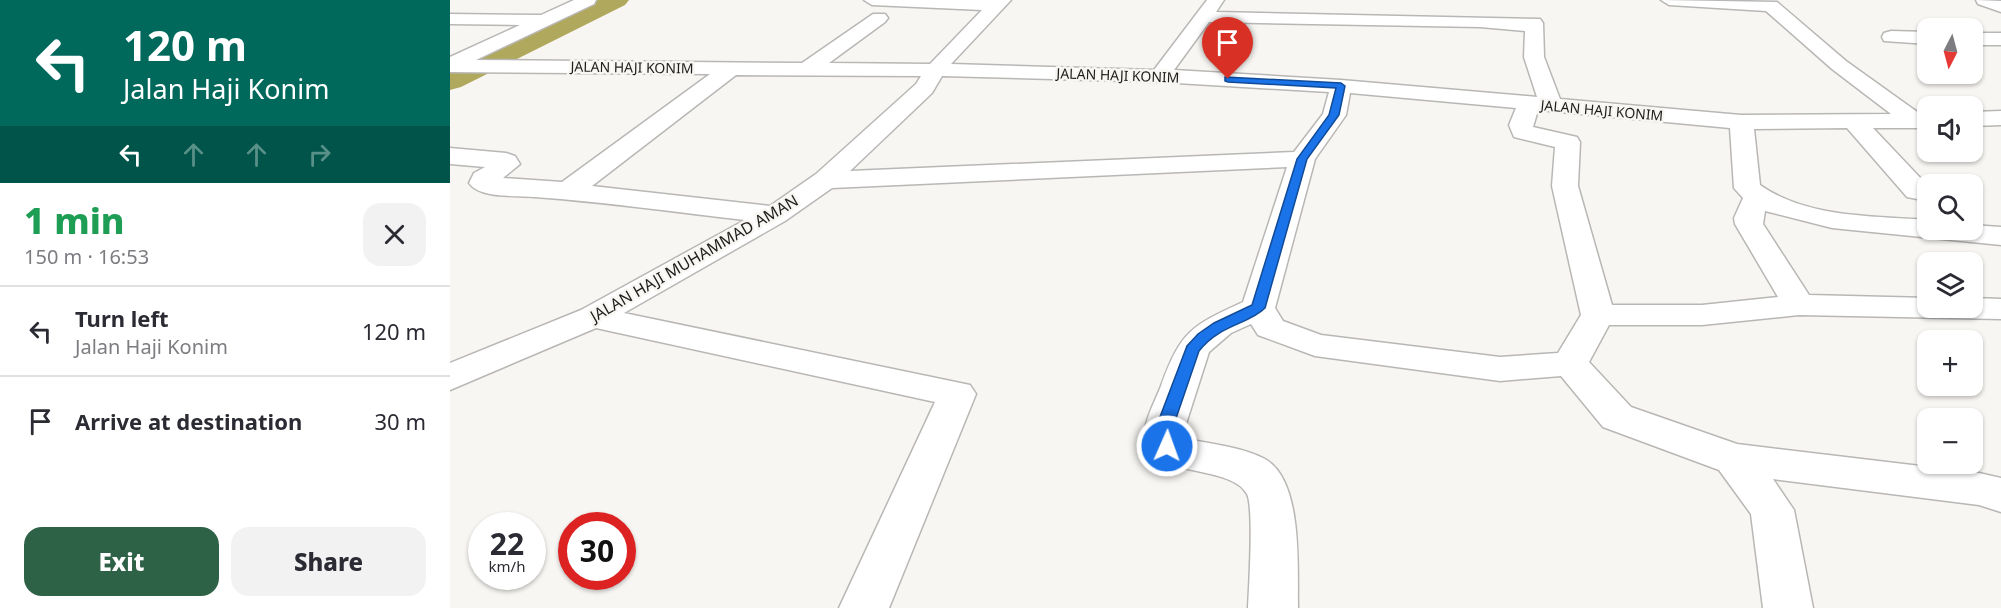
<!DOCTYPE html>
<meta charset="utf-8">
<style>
body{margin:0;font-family:"Noto Sans",sans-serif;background:#f2f2f3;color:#2b2b33;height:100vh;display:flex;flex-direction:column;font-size:22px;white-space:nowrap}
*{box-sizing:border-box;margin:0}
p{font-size:20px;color:#7c7c81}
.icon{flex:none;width:33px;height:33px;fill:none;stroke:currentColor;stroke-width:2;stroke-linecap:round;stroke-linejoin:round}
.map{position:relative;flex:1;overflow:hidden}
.drawer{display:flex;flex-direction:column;background:#fff;width:450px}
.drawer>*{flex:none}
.banner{background:#00695c;color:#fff;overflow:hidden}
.needle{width:39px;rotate:186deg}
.fabs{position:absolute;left:1467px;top:18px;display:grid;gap:12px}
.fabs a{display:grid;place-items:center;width:66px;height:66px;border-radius:12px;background:#fff;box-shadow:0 2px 4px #0004;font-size:30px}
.speed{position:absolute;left:18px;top:512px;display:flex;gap:12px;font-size:30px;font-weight:700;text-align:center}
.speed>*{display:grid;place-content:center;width:78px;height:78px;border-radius:50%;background:#fff;box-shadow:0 2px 4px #0004;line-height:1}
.speed small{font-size:15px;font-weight:400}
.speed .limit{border:9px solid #d22;background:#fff;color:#111}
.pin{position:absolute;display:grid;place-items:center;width:51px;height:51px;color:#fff;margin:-62px -26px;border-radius:50% 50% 50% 0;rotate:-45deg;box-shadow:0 0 6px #0007}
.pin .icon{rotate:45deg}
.me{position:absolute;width:66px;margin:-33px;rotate:2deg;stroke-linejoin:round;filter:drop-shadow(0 0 4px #0008)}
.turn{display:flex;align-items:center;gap:21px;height:126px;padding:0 24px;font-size:27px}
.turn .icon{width:78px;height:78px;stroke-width:2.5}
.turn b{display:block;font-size:42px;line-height:51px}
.lanes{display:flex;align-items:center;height:57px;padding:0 24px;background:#0003;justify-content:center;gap:30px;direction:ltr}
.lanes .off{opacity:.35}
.round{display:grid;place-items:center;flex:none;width:63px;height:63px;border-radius:18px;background:#f2f2f3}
.headline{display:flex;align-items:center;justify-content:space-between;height:102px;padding:0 24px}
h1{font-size:36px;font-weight:800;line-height:45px;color:#1e9e55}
.cta{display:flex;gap:12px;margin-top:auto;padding:12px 24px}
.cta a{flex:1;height:69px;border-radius:18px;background:#2e6247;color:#fff;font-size:24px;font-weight:800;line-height:69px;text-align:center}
.cta a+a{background:#f2f2f3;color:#2b2b33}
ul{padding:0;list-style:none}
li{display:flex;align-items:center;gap:18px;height:90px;padding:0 24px;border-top:2px solid #e1e1e2}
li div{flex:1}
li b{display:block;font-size:22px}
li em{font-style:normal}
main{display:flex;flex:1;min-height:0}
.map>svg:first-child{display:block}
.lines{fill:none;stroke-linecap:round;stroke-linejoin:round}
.canal{fill:#b0a85c;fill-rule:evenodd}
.minor-casing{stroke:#b9b7b5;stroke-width:3}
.minor{fill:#fff;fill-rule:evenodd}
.route{fill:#1a73e8;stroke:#114b97;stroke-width:1.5}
.labels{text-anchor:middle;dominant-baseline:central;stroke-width:5;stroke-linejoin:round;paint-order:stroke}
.far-street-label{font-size:14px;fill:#1e1d1c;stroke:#f8f6f3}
.street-label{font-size:16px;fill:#1e1d1c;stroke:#f8f6f3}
</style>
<main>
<section class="drawer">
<div class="banner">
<div class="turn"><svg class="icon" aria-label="left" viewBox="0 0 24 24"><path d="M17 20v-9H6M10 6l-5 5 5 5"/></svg><div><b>120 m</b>Jalan Haji Konim</div></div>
<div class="lanes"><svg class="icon" aria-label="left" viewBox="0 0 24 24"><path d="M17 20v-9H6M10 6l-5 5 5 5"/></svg><svg class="icon off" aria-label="ahead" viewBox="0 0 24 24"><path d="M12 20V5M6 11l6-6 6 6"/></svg><svg class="icon off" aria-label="ahead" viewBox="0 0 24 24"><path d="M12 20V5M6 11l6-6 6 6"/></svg><svg class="icon off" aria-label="right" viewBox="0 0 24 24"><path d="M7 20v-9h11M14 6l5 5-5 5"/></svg></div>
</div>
<div class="headline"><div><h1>1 min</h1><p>150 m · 16:53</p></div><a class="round"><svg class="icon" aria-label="close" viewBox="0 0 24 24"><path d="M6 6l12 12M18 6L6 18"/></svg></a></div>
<ul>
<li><svg class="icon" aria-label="left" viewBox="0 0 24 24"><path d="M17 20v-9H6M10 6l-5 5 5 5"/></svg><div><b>Turn left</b><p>Jalan Haji Konim</p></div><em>120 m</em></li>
<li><svg class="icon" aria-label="arrive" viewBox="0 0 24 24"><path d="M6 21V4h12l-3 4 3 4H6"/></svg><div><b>Arrive at destination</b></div><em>30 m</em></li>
</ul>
<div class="cta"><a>Exit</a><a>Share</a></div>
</section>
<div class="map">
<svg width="1551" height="608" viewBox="0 0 1551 608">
<rect width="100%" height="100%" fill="#f8f6f3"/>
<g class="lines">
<!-- canal -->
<path class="canal" d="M148,0H179L175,5L11,87L0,90V70Z"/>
<defs>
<g id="minor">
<path d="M124,0H146L144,4L26,60L352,63L423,14H435L438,18L435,22L379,63L480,64L532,10L422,5L414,0H561L501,64L704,70L757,0H774L766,12L1090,19L1093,23L1094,57L1110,99L1291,115L1441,114L1382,69L1316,11L1219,5L1211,0L1327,2L1396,61L1470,114H1478V128H1423L1477,185L1478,195L1467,199L1457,197L1397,128L1304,129L1310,185C1357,218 1422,216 1478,220V230H1522V225L1551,227V245L1382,228L1315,211L1313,224L1359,295L1478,298V308H1522V298L1551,299V319L1349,315L1252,325H1159L1139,362L1181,407L1287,444L1529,473L1551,478V512L1529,505L1323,479L1344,510L1363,608H1313L1301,514L1269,470L1153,427L1111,376L1050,381L865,356L808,335L801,324L781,333L759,352L734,430L737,439C761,444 791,447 813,458C854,478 847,569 848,608H798C799,589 804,507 797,494C779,461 686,481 695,429C697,415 706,399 711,386C731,331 741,326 793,302L837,167L382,188L335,221L174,313L520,385L526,394L439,608H389L485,402L146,328L0,390V363L131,310L295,220C225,212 155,202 84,197C66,195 30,199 19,183L24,173L35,167L0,164V148L56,153L65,156L70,164L53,178L112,182L260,74L0,72V57L70,25L0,24V14L91,15ZM759,22L1030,27L1075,31L1074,57L1087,97L891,80L724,70ZM286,75L471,76L466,84L366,174L320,206L142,186ZM492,76L710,82L879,92L873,114L844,152L400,171L482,93ZM900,93L1066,108L1059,125L1064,137L1105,147L1102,186L1131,315L1108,353L1050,357L871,335L833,321L825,308L865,159L896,115ZM1088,110L1280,128L1284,188L1293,198L1284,218L1285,224L1328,297L1252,305H1162L1128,186L1130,142L1127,137L1083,127Z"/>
<path d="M1526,0L1551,1V12L1528,4Z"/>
<path d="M1441,31L1478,32V44L1434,41L1432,37L1434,33Z"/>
<rect x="1522" y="33" width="29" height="12"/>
<path d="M1551,111V125L1522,126V112Z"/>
</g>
</defs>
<!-- minor casing -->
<use href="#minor" class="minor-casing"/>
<!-- minor -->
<use href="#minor" class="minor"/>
</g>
<!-- route -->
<path class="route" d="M775,77L891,83L895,86L889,115L857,159L815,308C798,325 770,324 749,351L722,430L726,446L717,452L709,446L705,430L737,346L748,334L764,323L802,305L847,159L879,115L886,88L778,82L775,81Z"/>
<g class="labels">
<!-- far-street labels -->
<g class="far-street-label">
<text transform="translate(182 67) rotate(1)">JALAN HAJI KONIM</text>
<text transform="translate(668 75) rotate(2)">JALAN HAJI KONIM</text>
<text transform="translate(1152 110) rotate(5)">JALAN HAJI KONIM</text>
</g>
<!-- street labels -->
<g class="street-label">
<text transform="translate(244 258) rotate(-30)">JALAN HAJI MUHAMMAD AMAN</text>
</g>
</g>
</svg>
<div class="fabs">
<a><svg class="needle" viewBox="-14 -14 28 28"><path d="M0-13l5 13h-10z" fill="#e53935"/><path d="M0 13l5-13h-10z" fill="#7c7c81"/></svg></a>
<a><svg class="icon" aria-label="sound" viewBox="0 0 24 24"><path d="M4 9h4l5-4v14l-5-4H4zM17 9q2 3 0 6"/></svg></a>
<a><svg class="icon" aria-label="search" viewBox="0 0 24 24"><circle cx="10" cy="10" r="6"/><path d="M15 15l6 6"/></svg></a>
<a><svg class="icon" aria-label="layers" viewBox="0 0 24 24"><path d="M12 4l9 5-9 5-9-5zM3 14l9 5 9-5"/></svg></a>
<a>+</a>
<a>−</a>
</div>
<div class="speed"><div>22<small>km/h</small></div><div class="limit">30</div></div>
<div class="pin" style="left:778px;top:79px;background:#d93025"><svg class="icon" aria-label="arrive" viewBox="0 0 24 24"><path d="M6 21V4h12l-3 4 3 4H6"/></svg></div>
<svg class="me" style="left:717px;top:446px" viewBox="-20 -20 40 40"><circle r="17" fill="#1a73e8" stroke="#fff" stroke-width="3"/><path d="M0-11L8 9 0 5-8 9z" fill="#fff"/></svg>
</div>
</main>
